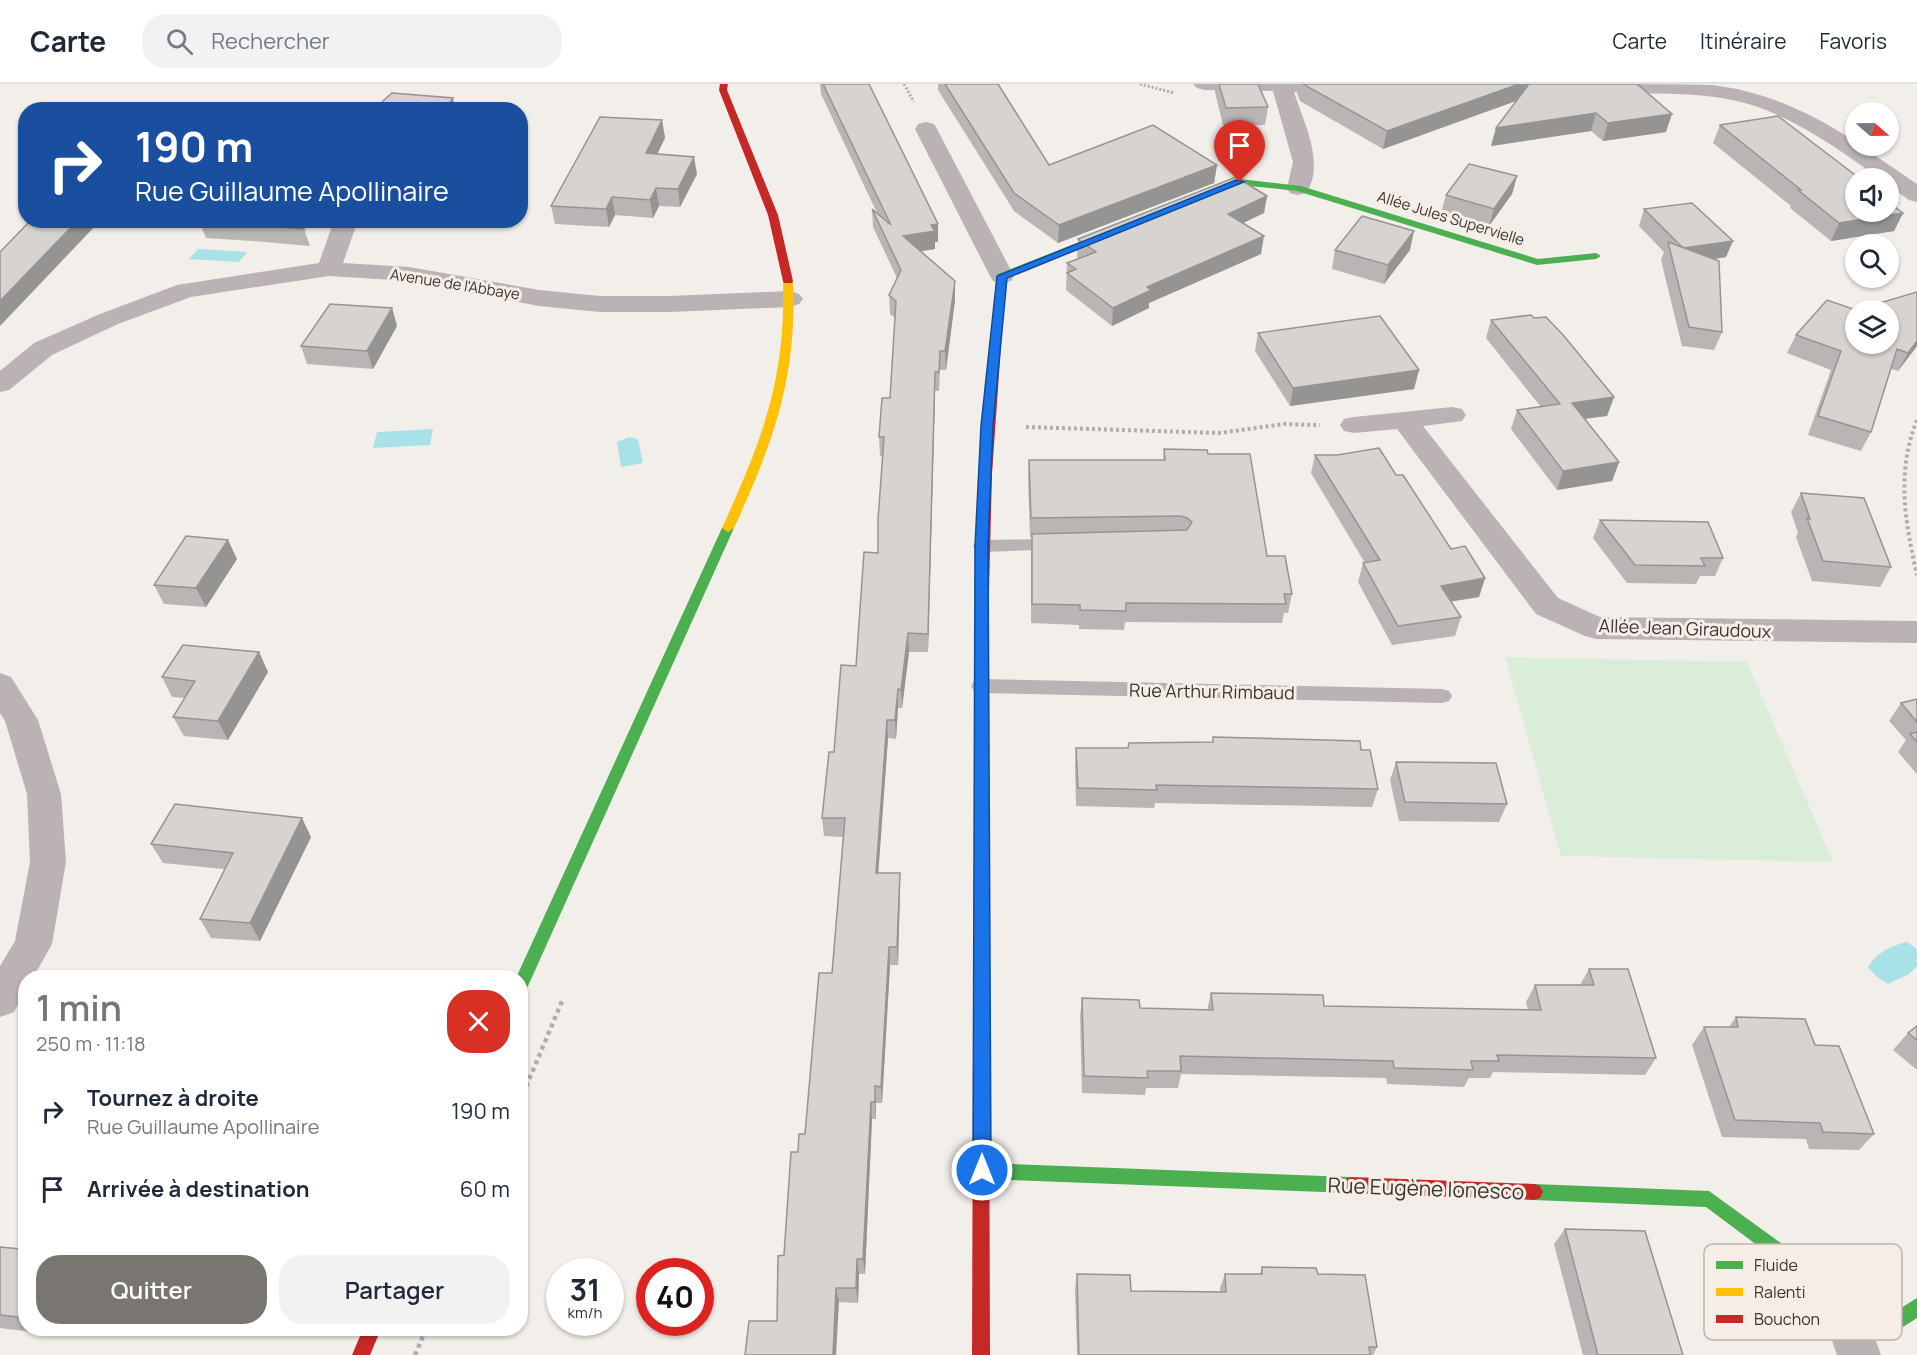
<!DOCTYPE html>
<html lang="fr">
<meta charset="utf-8">
<style>
body{margin:0;font-family:Manrope,sans-serif;background:#f2f2f3;color:#1f2937;height:100vh;display:flex;flex-direction:column;font-size:22px;white-space:nowrap}
*{box-sizing:border-box;margin:0}
p{font-size:20px;color:#747a83}
.icon{flex:none;width:33px;height:33px;fill:none;stroke:currentColor;stroke-width:2;stroke-linecap:round;stroke-linejoin:round}
.map{position:relative;flex:1;overflow:hidden}
.panel{position:absolute;left:18px;top:886px;width:510px;height:366px;display:flex;flex-direction:column;background:#fff;border-radius:24px;box-shadow:0 2px 4px #0004}
.panel>*{flex:none}
.top-card{position:absolute;left:18px;top:18px;width:510px;height:126px;border-radius:24px;box-shadow:0 2px 4px #0004;background:#1a4fa0;color:#fff;overflow:hidden}
.needle{width:39px;rotate:110deg}
.controls{position:absolute;left:1845px;top:18px;display:grid;gap:12px}
.controls a{display:grid;place-items:center;width:54px;height:54px;border-radius:50%;background:#fff;box-shadow:0 2px 4px #0004;font-size:30px}
.speed{position:absolute;left:546px;top:1174px;display:flex;gap:12px;font-size:30px;font-weight:700;text-align:center}
.speed>*{display:grid;place-content:center;width:78px;height:78px;border-radius:50%;background:#fff;box-shadow:0 2px 4px #0004;line-height:1}
.speed small{font-size:15px;font-weight:400}
.speed .limit{border:9px solid #d22;background:#fff;color:#111}
.pin{position:absolute;display:grid;place-items:center;width:51px;height:51px;color:#fff;margin:-62px -26px;border-radius:50% 50% 50% 0;rotate:-45deg;box-shadow:0 0 6px #0007}
.pin .icon{rotate:45deg}
.me{position:absolute;width:66px;margin:-33px;rotate:0deg;stroke-linejoin:round;filter:drop-shadow(0 0 4px #0008)}
.turn{display:flex;align-items:center;gap:21px;height:126px;padding:0 18px;font-size:27px}
.turn .icon{width:78px;height:78px;stroke-width:2.5}
.turn b{display:block;font-size:42px;line-height:51px}
.round{display:grid;place-items:center;flex:none;width:63px;height:63px;border-radius:24px;background:#f2f2f3}
.overview{display:flex;align-items:center;justify-content:space-between;height:102px;padding:0 18px}
h1{font-size:36px;font-weight:600;line-height:45px;color:#797672}
.button{display:flex;gap:12px;margin-top:auto;padding:12px 18px}
.button a{flex:1;height:69px;border-radius:24px;background:#797672;color:#fff;font-size:24px;font-weight:600;line-height:69px;text-align:center}
.button a+a{background:#f2f2f3;color:#1f2937}
ul{padding:0;list-style:none}
li{display:flex;align-items:center;gap:18px;height:78px;padding:0 18px}
li div{flex:1}
li b{display:block;font-size:22px}
li em{font-style:normal}
header{display:flex;align-items:center;gap:36px;box-sizing:border-box;height:84px;padding:0 30px;background:#fff;border-bottom:2px solid #e0e1e3}
header strong{font-size:28px}
nav{display:flex;gap:33px;margin-inline-start:auto;font-size:21px}
.search{width:420px;height:54px;background:#f2f2f3;display:flex;align-items:center;gap:15px;box-sizing:border-box;padding:0 21px;border-radius:24px;color:#747a83;font-size:22px}
.map>svg:first-child{display:block}
.green{fill:#daedd8}
.water{fill:#a8e1e6}
.lines{fill:none;stroke-linecap:round;stroke-linejoin:round}
.path-far2{stroke:#b2acad;stroke-width:3;stroke-dasharray:2 2;stroke-linecap:butt}
.path-far1{stroke:#b2acad;stroke-width:4;stroke-dasharray:3 3;stroke-linecap:butt}
.path{stroke:#b2acad;stroke-width:4.5;stroke-dasharray:4 4;stroke-linecap:butt}
.lane{fill:#bab2b4;fill-rule:evenodd}
.street{fill:#bab2b4;fill-rule:evenodd}
.fast{fill:#4caf50;fill-rule:evenodd}
.slow{fill:#ffc107;fill-rule:evenodd}
.jam{fill:#c62828;fill-rule:evenodd}
.wall{fill:#b9b5b4}
.shaded-wall{fill:#969492}
.building{fill:#d7d3d1;stroke:#969492;stroke-width:1.5;fill-rule:evenodd}
.route{fill:#1a73e8;stroke:#114b97;stroke-width:1.5}
.labels{text-anchor:middle;dominant-baseline:central;stroke-width:6;stroke-linejoin:round;paint-order:stroke}
.far-street-label{font-size:15px;fill:#383532;stroke:#f6ede6}
.street-label{font-size:18px;fill:#383532;stroke:#f6ede6}
.near-street-label{font-size:21px;fill:#383532;stroke:#f6ede6}
.key{fill:#f6ede6;stroke:#bdb6b0;stroke-width:1.5}
.key-label{font-size:16px;fill:#383532}
</style>
<header>
<strong>Carte</strong>
<div class="search"><svg class="icon" aria-label="search" viewBox="0 0 24 24"><circle cx="10" cy="10" r="6"/><path d="M15 15l6 6"/></svg>Rechercher</div>
<nav><a>Carte</a><a>Itinéraire</a><a>Favoris</a></nav>
</header>
<div class="map">
<svg width="1917" height="1271" viewBox="0 0 1917 1271">
<rect width="100%" height="100%" fill="#f2eeea"/>
<!-- green -->
<path class="green" d="M1505,573L1747,578L1833,778L1561,772Z"/>
<!-- water -->
<g class="water">
<path d="M198,165L247,168L239,178L189,175Z"/>
<path d="M433,345L430,361L373,364L377,348Z"/>
<path d="M629,353L638,355L643,379L621,383L617,358Z"/>
<path d="M1907,858L1917,865V882L1909,890L1888,900L1876,892L1868,883C1878,868 1890,862 1907,858Z"/>
</g>
<g class="lines">
<!-- path-far2 -->
<g class="path-far2">
<path d="M904,0L914,18"/>
<path d="M1140,0L1174,9"/>
</g>
<!-- path-far1 -->
<g class="path-far1">
<path d="M1917,336C1896,388 1905,438 1917,491"/>
<path d="M1026,343L1219,349L1284,340L1320,341"/>
</g>
<!-- path -->
<g class="path">
<path d="M520,1017L563,915"/>
<path d="M415,1271L426,1245"/>
</g>
<!-- lane -->
<g class="lane">
<path d="M1056,455L1062,457L1065,461L1062,465L982,468L976,466L973,462L976,458L982,456Z"/>
<path d="M981,595L1442,605L1449,607L1452,612L1449,617L1442,619L981,609L974,607L971,602L974,597Z"/>
</g>
<!-- street -->
<g class="street">
<path d="M1193,0H1352L1354,2L1350,6L1343,8H1294C1303,37 1326,80 1306,109L1298,111L1290,109L1287,104L1293,78L1273,7L1204,6L1197,4Z"/>
<path d="M1588,0C1629,0 1672,0 1712,1C1765,7 1811,29 1856,58V62H1861L1917,100V118L1909,116L1888,101V94H1879C1840,66 1798,36 1752,21C1702,6 1647,10 1596,10L1589,8L1585,4Z"/>
<path d="M926,38L934,40L937,45L1014,192L1011,197L1002,199L993,197L990,192L915,45L918,40Z"/>
<path d="M334,136H358L343,179L409,183L539,206L600,212H669L790,207L799,210L803,215L799,220L790,223L669,228H600L539,222L409,197L329,192L191,213L118,240L52,271L9,306L0,308V287L34,259L100,230L177,201L319,179Z"/>
<path d="M1452,323L1462,325L1466,331L1462,337L1423,342L1558,514L1600,533L1917,537V559L1596,555L1585,552L1536,530L1397,345L1354,349L1344,347L1340,341L1344,335L1354,333Z"/>
<path d="M0,589L11,593L38,636L61,710L66,778L52,860L33,894H26V907L14,928L0,933V882L15,857L30,778L27,710L5,637L0,629Z"/>
<path d="M1838,1189L1854,1196L1881,1271H1837L1816,1211L1822,1196Z"/>
</g>
<!-- fast -->
<g class="fast">
<path d="M1240,95L1301,102L1538,175L1596,169L1601,172L1596,175L1537,181L1297,107L1241,101L1208,114L1200,112Z"/>
<path d="M1120,142L1123,143V147L1007,194L1003,233L998,236L994,235L993,233L998,190Z"/>
<path d="M728,440L734,444L528,902L525,907L520,908V894H516L722,444Z"/>
<path d="M982,542L988,547L989,971L987,976L981,978L975,976L973,971L976,547Z"/>
<path d="M982,1079L1351,1093L1357,1095L1360,1101L1357,1107L1351,1109L982,1095L976,1093L974,1087L976,1081Z"/>
<path d="M1534,1100L1709,1107L1843,1204L1901,1224L1917,1214V1234L1903,1243L1832,1217L1706,1123L1534,1116L1528,1114L1525,1108L1528,1102Z"/>
</g>
<!-- slow -->
<path class="slow" d="M788,194L793,197C797,295 774,356 734,444L728,448L722,444C762,356 786,296 783,197Z"/>
<!-- jam -->
<g class="jam">
<path d="M720,0H728L727,6L778,131L793,197L792,199H784L783,197L768,131L719,6Z"/>
<path d="M998,230L1003,233L992,390L988,547L982,552L976,547L980,390L993,233Z"/>
<path d="M981,964L987,966L989,971L990,1271H972L973,971L975,966Z"/>
<path d="M1351,1093L1534,1100L1540,1102L1543,1108L1540,1114L1534,1116L1351,1109L1345,1107L1342,1101L1345,1095Z"/>
<path d="M363,1245H381L370,1271H352Z"/>
</g>
</g>
<!-- wall -->
<g class="wall">
<path d="M820,0H869L938,158H935V165L921,167L955,197V216L946,286H940L939,307H935L928,568H909L902,624H898L896,655L888,654L878,789L900,807L898,881H890L882,1019H876V1035H872L865,1190H859L858,1219L839,1218L777,1237L784,1171L798,1068L805,1050L832,889L843,753L824,752L822,734L834,668L856,582L878,469L883,372H880L879,353L890,314L895,234L890,230L889,211L897,194L873,143L872,125L877,129L821,10Z"/>
<path d="M938,0H998L1049,81H1217L1214,99L1058,159L1014,127L938,6Z"/>
<path d="M1216,0H1258L1268,23L1265,41H1223L1215,8Z"/>
<path d="M1299,0H1637L1666,48L1603,57L1591,47L1491,62L1496,44L1516,17L1383,65L1300,17L1297,9Z"/>
<path d="M662,36L665,54L657,70L697,90L680,123L659,122L653,134L615,131L609,143L555,140L551,122Z"/>
<path d="M1720,41L1903,129L1894,147L1831,157L1790,124L1791,122L1713,59Z"/>
<path d="M1517,92L1512,110L1489,142L1441,129L1446,111Z"/>
<path d="M1267,112L1264,129L1243,139L1261,170L1149,219V224L1112,242L1066,206L1067,179L1079,175L1077,173L1078,155Z"/>
<path d="M1644,125L1726,173L1714,175L1722,248L1714,266L1682,262L1661,176L1664,168L1639,142Z"/>
<path d="M200,136L304,145L310,162L253,157L206,154L199,137Z"/>
<path d="M1335,166H1410L1384,200L1332,185Z"/>
<path d="M392,224L397,242L373,285L307,280L301,262Z"/>
<path d="M1534,234L1614,313L1607,332L1584,335L1619,378L1612,397L1557,406L1511,345L1517,326L1541,323L1486,254L1491,236Z"/>
<path d="M1258,249L1419,286L1414,305L1290,322L1255,267Z"/>
<path d="M1796,251L1917,262L1898,287L1891,285L1871,348L1861,367L1808,351L1831,286L1787,269Z"/>
<path d="M1164,365L1208,370L1267,472L1292,510L1288,529H1284L1282,539L1125,538L1124,546L1079,545V541L1031,539V453H1030L1028,395L1029,376H1163Z"/>
<path d="M1315,371L1396,391L1451,465L1485,494L1479,513L1451,517L1461,533L1455,552L1392,561L1358,498L1363,479H1365L1311,389Z"/>
<path d="M1801,409L1891,483L1880,503L1812,497L1796,453L1798,449L1791,428Z"/>
<path d="M1600,436L1723,474L1715,492H1700L1696,500L1627,499L1593,454Z"/>
<path d="M237,475L206,523L164,520L154,501Z"/>
<path d="M259,568L268,588L228,656L184,652L173,633L185,614L172,613L162,593Z"/>
<path d="M1917,615V690L1898,668L1906,656L1889,637L1901,619Z"/>
<path d="M1213,653L1361,666L1378,705L1372,723L1155,719L1154,724L1076,722L1075,683L1076,664H1128L1212,658Z"/>
<path d="M1396,678L1507,720L1499,738L1399,737L1390,696Z"/>
<path d="M311,753L260,857L211,854L200,835L224,785L163,779L151,760Z"/>
<path d="M1589,885L1656,974L1645,991L1493,988L1490,994H1469L1464,1003L1387,1000L1386,994L1181,990L1178,1004H1146L1145,1011L1082,1009L1080,932L1082,914L1140,924L1207,926L1211,909L1324,922L1528,926L1526,918L1535,901H1580Z"/>
<path d="M1736,933L1815,961L1874,1050L1859,1066L1809,1065L1806,1055L1722,1053L1692,961L1704,943H1729Z"/>
<path d="M1917,942V986L1893,966L1908,949Z"/>
<path d="M1565,1145L1683,1271H1583L1554,1160Z"/>
<path d="M26,1156V1245H68L65,1252L0,1244V1163L21,1165Z"/>
<path d="M1262,1183L1318,1190L1377,1263L1373,1271H1077L1075,1205L1077,1190L1131,1207L1220,1208V1204L1225,1190H1260Z"/>
</g>
<!-- shaded-wall -->
<g class="shaded-wall">
<path d="M1519,0H1531L1527,13L1383,65L1387,47Z"/>
<path d="M453,14L456,26H445Z"/>
<path d="M1596,29L1591,47L1491,62L1496,44Z"/>
<path d="M1672,30L1666,48L1603,57L1608,39Z"/>
<path d="M662,36L665,54L649,87L646,69Z"/>
<path d="M694,73L697,90L680,123L678,105Z"/>
<path d="M1217,81L1214,99L1058,159L1059,141Z"/>
<path d="M1517,92L1512,110L1489,142L1494,125Z"/>
<path d="M656,104L659,122L653,134L650,116Z"/>
<path d="M1267,112L1264,129L1226,147L1228,130Z"/>
<path d="M612,113L615,131L609,143L606,125Z"/>
<path d="M1903,129L1894,147L1831,157L1839,139Z"/>
<path d="M78,136H99V138L0,242V217Z"/>
<path d="M938,140V158H935V165L904,170L903,152L931,141Z"/>
<path d="M1414,147L1410,166L1384,200L1388,181Z"/>
<path d="M1264,152L1261,170L1149,219V224L1112,242L1113,224L1147,203Z"/>
<path d="M1733,157L1726,173L1677,181L1683,165Z"/>
<path d="M955,197V216L946,286L945,267Z"/>
<path d="M392,224L397,242L373,285L367,267Z"/>
<path d="M1917,257V262L1898,287L1908,269Z"/>
<path d="M1419,286L1414,305L1290,322L1293,304Z"/>
<path d="M935,288V307L928,568V550Z"/>
<path d="M1614,313L1607,332L1565,337L1572,319Z"/>
<path d="M1619,378L1612,397L1557,406L1563,387Z"/>
<path d="M228,456L237,475L206,523L196,504Z"/>
<path d="M1485,494L1479,513L1436,520L1441,502Z"/>
<path d="M908,549L909,568L902,624L901,606Z"/>
<path d="M259,568L268,588L228,656L218,637Z"/>
<path d="M898,605V624L896,655L895,636Z"/>
<path d="M887,636L888,654L877,807L876,789Z"/>
<path d="M302,734L311,753L260,857L250,839Z"/>
<path d="M900,789V807L898,881L897,863Z"/>
<path d="M889,863L890,881L882,1019L881,1003Z"/>
<path d="M875,1002L876,1019V1035L875,1018Z"/>
<path d="M871,1018L872,1035L865,1190L863,1175Z"/>
<path d="M857,1175L859,1190L858,1219L856,1204Z"/>
<path d="M836,1204L839,1218L836,1271H833Z"/>
<path d="M57,1245H68L65,1252Z"/>
</g>
<!-- building -->
<g class="building">
<path d="M823,0H869L938,140L931,141L935,147L903,152L955,197L945,267H940L939,288H935L928,550L908,549L901,606L898,605L895,636H887L876,789H900L897,863H889L881,1003L875,1002V1018H871L863,1175H857L856,1204H836L833,1271H745L749,1237H777L778,1172L784,1171L791,1068H798L799,1050H805L819,889H832L845,734H822L829,668H834L841,581L856,582L864,468L878,469V436L884,353H879L882,314H890L896,217L889,211L901,186L872,125L891,141Z"/>
<path d="M945,0H998L1049,81L1153,41L1217,81L1059,141L1014,109Z"/>
<path d="M1219,0H1258L1268,23L1226,24Z"/>
<path d="M1303,0H1519L1387,47Z"/>
<path d="M1529,0H1637L1672,30L1608,39L1596,29L1496,44Z"/>
<path d="M392,9L453,14L445,26H377L383,17Z"/>
<path d="M1778,32L1859,94H1856V128H1888V118L1903,129L1839,139L1798,106H1801L1720,41Z"/>
<path d="M600,33L662,36L646,69L694,73L678,105L656,104L650,116L612,113L606,125L551,122Z"/>
<path d="M1469,80L1517,92L1494,125L1446,111Z"/>
<path d="M1236,93L1267,112L1228,130L1264,152L1147,203L1151,206L1113,224L1067,189L1076,185L1067,179L1096,168L1078,155Z"/>
<path d="M1692,119L1733,157L1684,164L1682,163L1644,125Z"/>
<path d="M1362,132L1414,147L1388,181L1335,166Z"/>
<path d="M31,136H78L0,217V168Z"/>
<path d="M200,136H291L304,145L247,140L199,137Z"/>
<path d="M1668,158L1719,177L1722,248L1689,243Z"/>
<path d="M1917,208V257L1908,269L1897,265L1871,348L1818,332L1841,267L1796,251L1827,216L1856,226ZM1856,226H1888V260H1856Z"/>
<path d="M330,220L392,224L367,267L301,262Z"/>
<path d="M1531,231L1534,234L1546,233L1564,252L1614,313L1572,319L1619,378L1563,387L1517,326L1560,320L1491,236Z"/>
<path d="M1380,232L1419,286L1293,304L1258,249Z"/>
<path d="M1379,364L1396,391H1403L1451,465L1465,462L1485,494L1441,502L1461,533L1398,542L1363,479L1380,476L1315,371H1337Z"/>
<path d="M1164,365L1207,366L1208,370H1250L1267,472H1285L1292,510H1284L1286,520L1126,519V527L1080,526V521L1032,520V450L1187,446L1192,438L1187,434L1181,432L1031,434L1029,376H1165Z"/>
<path d="M1801,409L1864,414L1891,483L1823,477L1807,434L1810,435Z"/>
<path d="M1600,436L1708,438L1723,474H1701L1705,482L1635,481Z"/>
<path d="M186,452L228,456L196,504L154,501Z"/>
<path d="M183,561L259,568L218,637L173,633L195,597L162,593Z"/>
<path d="M1917,615V638L1901,619Z"/>
<path d="M1917,648V658L1910,650Z"/>
<path d="M1213,653L1360,657L1361,666H1370L1378,705L1156,701L1157,706L1078,704L1076,664H1128L1129,659L1213,658Z"/>
<path d="M1396,678L1496,679L1507,720L1405,718Z"/>
<path d="M175,720L302,734L250,839L200,835L233,769L151,760Z"/>
<path d="M1589,885H1628L1656,974L1497,971L1499,977H1471L1473,986L1394,984L1393,977L1180,972L1181,987H1147L1148,994L1084,992L1082,914L1139,916L1140,924L1213,926L1211,909L1323,911L1324,922L1541,926L1535,901H1594Z"/>
<path d="M1736,933L1805,935L1815,961L1839,962L1874,1050L1823,1048L1820,1039L1735,1036L1704,943H1738Z"/>
<path d="M1917,942V956L1908,949Z"/>
<path d="M1565,1145L1645,1147L1683,1271H1598Z"/>
<path d="M26,1156V1234L0,1231V1163L21,1165Z"/>
<path d="M1262,1183L1316,1184L1318,1190L1365,1191L1377,1263H1369L1370,1271H1079L1077,1190L1130,1191L1131,1207L1226,1208L1225,1190H1262Z"/>
</g>
<!-- route -->
<path class="route" d="M1236,96L1244,98L1007,194L993,342L988,462L991,1086L988,1092L982,1094L976,1092L973,1086L975,462L981,342L997,192Z"/>
<g class="labels">
<!-- far-street labels -->
<g class="far-street-label">
<text transform="translate(1451 134) rotate(17)">Allée Jules Supervielle</text>
<text transform="translate(455 200) rotate(9)">Avenue de l'Abbaye</text>
</g>
<!-- street labels -->
<g class="street-label">
<text transform="translate(1685 544) rotate(2)">Allée Jean Giraudoux</text>
<text transform="translate(1212 607) rotate(1)">Rue Arthur Rimbaud</text>
</g>
<!-- near-street labels -->
<g class="near-street-label">
<text transform="translate(1426 1104) rotate(2)">Rue Eugène Ionesco</text>
</g>
</g>
<!-- legend -->
<rect x="1704" y="1160" width="198" height="96" rx="9" class="key"/>
<rect x="1716" y="1177" width="27" height="8" fill="#4caf50"/>
<rect x="1716" y="1204" width="27" height="8" fill="#ffc107"/>
<rect x="1716" y="1231" width="27" height="8" fill="#c62828"/>
<g class="key-label">
<text x="1754" y="1187">Fluide</text>
<text x="1754" y="1214">Ralenti</text>
<text x="1754" y="1241">Bouchon</text>
</g>
</svg>
<div class="controls">
<a><svg class="needle" viewBox="-14 -14 28 28"><path d="M0-13l5 13h-10z" fill="#e53935"/><path d="M0 13l5-13h-10z" fill="#747a83"/></svg></a>
<a><svg class="icon" aria-label="sound" viewBox="0 0 24 24"><path d="M4 9h4l5-4v14l-5-4H4zM17 9q2 3 0 6"/></svg></a>
<a><svg class="icon" aria-label="search" viewBox="0 0 24 24"><circle cx="10" cy="10" r="6"/><path d="M15 15l6 6"/></svg></a>
<a><svg class="icon" aria-label="layers" viewBox="0 0 24 24"><path d="M12 4l9 5-9 5-9-5zM3 14l9 5 9-5"/></svg></a>
</div>
<div class="speed"><div>31<small>km/h</small></div><div class="limit">40</div></div>
<div class="pin" style="left:1240px;top:98px;background:#d93025"><svg class="icon" aria-label="arrive" viewBox="0 0 24 24"><path d="M6 21V4h12l-3 4 3 4H6"/></svg></div>
<svg class="me" style="left:982px;top:1086px" viewBox="-20 -20 40 40"><circle r="17" fill="#1a73e8" stroke="#fff" stroke-width="3"/><path d="M0-11L8 9 0 5-8 9z" fill="#fff"/></svg>
<div class="top-card">
<div class="turn"><svg class="icon" aria-label="right" viewBox="0 0 24 24"><path d="M7 20v-9h11M14 6l5 5-5 5"/></svg><div><b>190 m</b>Rue Guillaume Apollinaire</div></div>
</div>
<section class="panel">
<div class="overview"><div><h1>1 min</h1><p>250 m · 11:18</p></div><a class="round" style="background:#d93025;color:#fff"><svg class="icon" aria-label="close" viewBox="0 0 24 24"><path d="M6 6l12 12M18 6L6 18"/></svg></a></div>
<ul>
<li><svg class="icon" aria-label="right" viewBox="0 0 24 24"><path d="M7 20v-9h11M14 6l5 5-5 5"/></svg><div><b>Tournez à droite</b><p>Rue Guillaume Apollinaire</p></div><em>190 m</em></li>
<li><svg class="icon" aria-label="arrive" viewBox="0 0 24 24"><path d="M6 21V4h12l-3 4 3 4H6"/></svg><div><b>Arrivée à destination</b></div><em>60 m</em></li>
</ul>
<div class="button"><a>Quitter</a><a>Partager</a></div>
</section>
</div>
